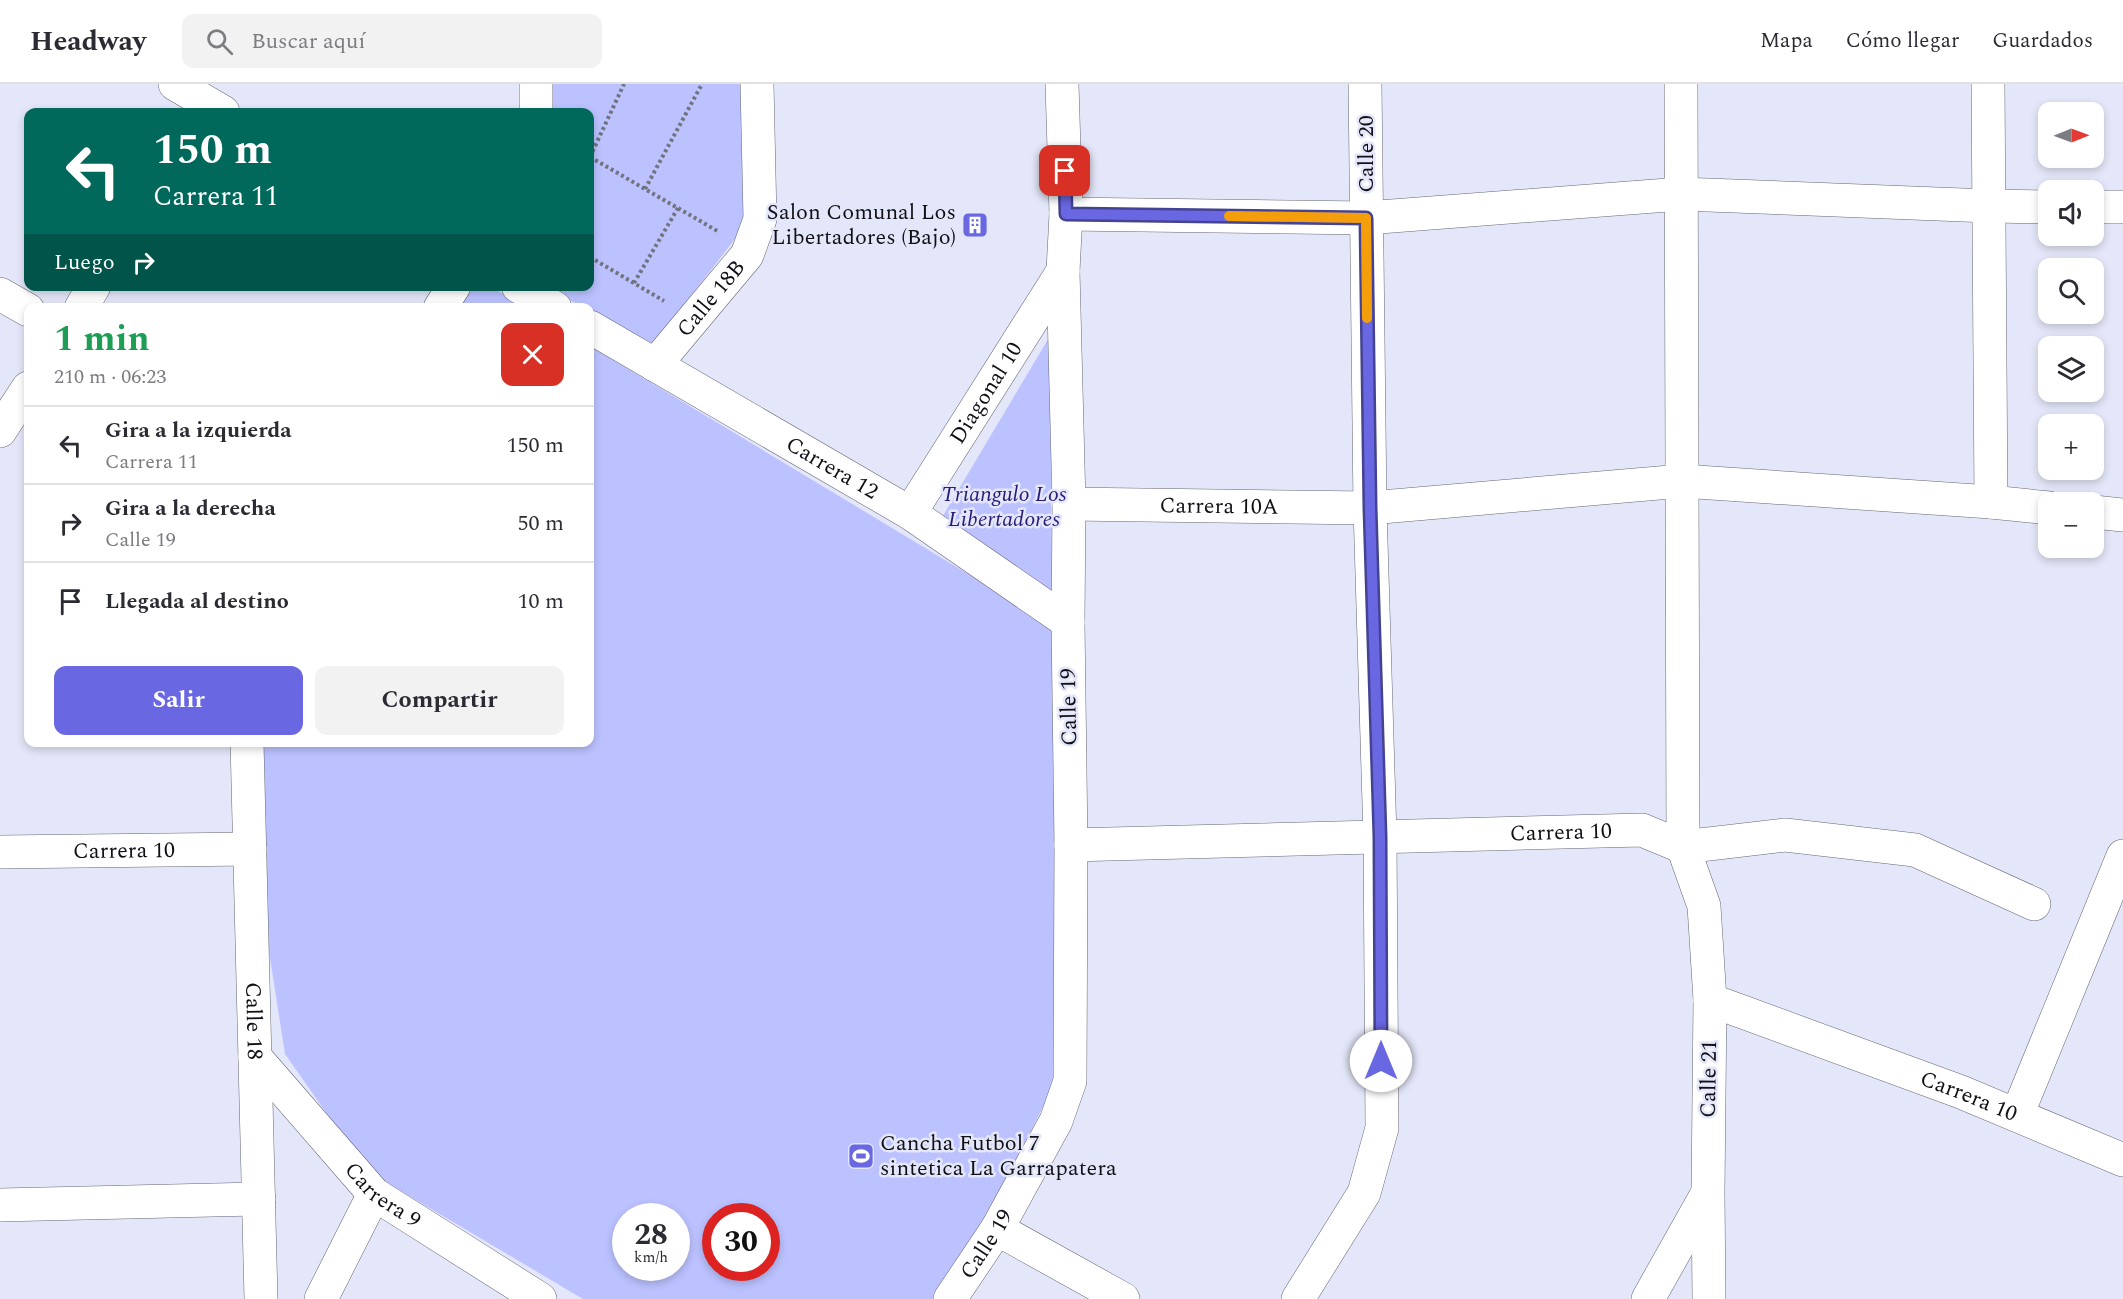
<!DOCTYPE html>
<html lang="es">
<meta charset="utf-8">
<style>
body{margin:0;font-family:Spectral,serif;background:#f2f2f3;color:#2b2b33;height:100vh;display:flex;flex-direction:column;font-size:22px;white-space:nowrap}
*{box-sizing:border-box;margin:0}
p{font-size:20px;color:#7c7c81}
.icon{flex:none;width:33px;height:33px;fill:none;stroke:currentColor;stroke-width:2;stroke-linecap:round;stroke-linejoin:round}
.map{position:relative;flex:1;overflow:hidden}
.panel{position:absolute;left:24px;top:219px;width:570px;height:444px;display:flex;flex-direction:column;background:#fff;border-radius:12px;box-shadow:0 3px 9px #0003}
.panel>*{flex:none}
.hud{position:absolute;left:24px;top:24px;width:570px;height:183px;border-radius:12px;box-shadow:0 3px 9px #0003;background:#00695c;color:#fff;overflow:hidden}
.needle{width:39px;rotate:89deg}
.controls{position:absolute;left:2038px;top:18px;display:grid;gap:12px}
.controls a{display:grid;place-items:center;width:66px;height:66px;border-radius:12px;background:#fff;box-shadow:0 3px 9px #0003;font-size:30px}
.speed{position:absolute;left:612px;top:1119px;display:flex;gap:12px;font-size:30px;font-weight:700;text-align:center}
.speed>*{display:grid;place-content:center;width:78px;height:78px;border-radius:50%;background:#fff;box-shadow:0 3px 9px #0003;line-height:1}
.speed small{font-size:15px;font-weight:400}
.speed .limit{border:9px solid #d22;background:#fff;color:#111}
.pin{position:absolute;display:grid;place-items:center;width:51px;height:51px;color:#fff;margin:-26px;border-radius:12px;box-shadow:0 3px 9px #0006}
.me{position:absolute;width:66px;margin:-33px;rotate:0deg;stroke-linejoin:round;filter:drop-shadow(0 0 4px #0008)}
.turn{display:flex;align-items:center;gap:21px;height:126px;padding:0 30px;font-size:27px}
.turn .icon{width:78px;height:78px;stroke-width:2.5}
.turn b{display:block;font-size:42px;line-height:51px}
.then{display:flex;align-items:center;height:57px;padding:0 30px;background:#0003;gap:12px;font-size:22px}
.round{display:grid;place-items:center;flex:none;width:63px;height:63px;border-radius:12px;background:#f2f2f3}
.summary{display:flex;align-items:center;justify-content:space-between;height:102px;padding:0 30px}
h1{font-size:36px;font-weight:700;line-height:45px;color:#1e9e55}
.cta{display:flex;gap:12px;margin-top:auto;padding:12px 30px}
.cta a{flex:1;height:69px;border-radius:12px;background:#6967e1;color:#fff;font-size:24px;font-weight:700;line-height:69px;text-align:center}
.cta a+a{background:#f2f2f3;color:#2b2b33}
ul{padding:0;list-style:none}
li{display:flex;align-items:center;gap:18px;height:78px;padding:0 30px;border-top:2px solid #e1e1e2}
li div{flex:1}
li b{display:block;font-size:22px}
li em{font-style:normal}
header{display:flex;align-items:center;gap:36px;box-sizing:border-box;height:84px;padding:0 30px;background:#fff;border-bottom:2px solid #e1e1e2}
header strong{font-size:28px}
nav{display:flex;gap:33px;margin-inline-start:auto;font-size:21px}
.search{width:420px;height:54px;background:#f2f2f3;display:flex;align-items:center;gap:15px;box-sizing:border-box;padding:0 21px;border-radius:12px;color:#7c7c81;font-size:22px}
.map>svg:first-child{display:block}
.green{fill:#bbc2ff;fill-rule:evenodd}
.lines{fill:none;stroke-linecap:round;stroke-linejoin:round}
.street-casing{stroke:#656777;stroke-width:34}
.path{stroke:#71737e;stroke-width:4;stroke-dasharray:3 3;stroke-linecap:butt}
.street{stroke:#fff;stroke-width:33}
.route-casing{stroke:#444392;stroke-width:15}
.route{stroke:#6967e1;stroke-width:10}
.slow{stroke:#f59e0b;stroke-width:10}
.labels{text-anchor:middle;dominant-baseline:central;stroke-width:5;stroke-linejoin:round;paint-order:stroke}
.street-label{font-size:22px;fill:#101016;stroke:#e4e7f9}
.poi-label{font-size:22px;fill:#101016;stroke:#e4e7f9;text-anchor:end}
.park-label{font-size:22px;font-style:italic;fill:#281b79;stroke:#e4e7f9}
</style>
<header>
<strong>Headway</strong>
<div class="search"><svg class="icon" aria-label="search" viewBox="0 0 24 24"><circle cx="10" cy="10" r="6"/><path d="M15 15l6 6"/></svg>Buscar aquí</div>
<nav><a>Mapa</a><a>Cómo llegar</a><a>Guardados</a></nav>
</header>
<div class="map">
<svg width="2123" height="1215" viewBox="0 0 2123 1215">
<rect width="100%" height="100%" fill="#e4e7f9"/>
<!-- green -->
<g class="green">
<path d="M550,0H744L748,138L654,260L590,226V224L584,223L544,203L590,202V28H549Z"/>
<path d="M472,202L491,203L526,223L459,224Z"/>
<path d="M1050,252L1052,508L938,440Z"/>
<path d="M590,262L1053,541L1057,995L983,1143L936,1215H583L367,1087L285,970L258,797L261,659L590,658ZM626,1132H676V1184H626ZM716,1132H766V1184H716Z"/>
</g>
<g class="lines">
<defs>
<g id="street">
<path d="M175,0L223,28"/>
<path d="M1681,0L1683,763L1704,822L1710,916L1708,1109L1709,1215"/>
<path d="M1988,0L1991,418"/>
<path d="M536,28V0"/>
<path d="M2094,123H2123"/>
<path d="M1066,130L1366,134L1681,110L1989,122L2049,123"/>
<path d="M518,202L555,224"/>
<path d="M0,210L28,226"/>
<path d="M81,224L94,202"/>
<path d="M440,224L454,202"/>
<path id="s1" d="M590,243L910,429L1068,538"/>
<path id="s2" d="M655,281L747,171L760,135L757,0"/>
<path d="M0,347L28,304"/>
<path id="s3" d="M1069,420L1370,424L1682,397L1991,418L2049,424"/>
<path d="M2094,428L2123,431"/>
<path id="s4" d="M910,429L1063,187"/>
<path id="s5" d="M247,658L261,1215"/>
<path id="s6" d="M1071,761L1642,746L1683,763L1785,751L1915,766L2034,820"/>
<path id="s7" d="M0,768L250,765"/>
<path id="s8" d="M1710,916L1961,1008L2123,1076"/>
<path id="s9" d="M255,973L374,1110L540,1215"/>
<path d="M2017,1031L2123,772"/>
<path d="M0,1121L259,1115"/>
<path d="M997,1145L1123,1215"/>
<path d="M321,1215L374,1110"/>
<path id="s10" d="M950,1215L997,1145L1056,1037L1070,997L1071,761L1068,538L1069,420L1063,187L1066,130L1062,0"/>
<path d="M1298,1215L1364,1109L1382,1044L1380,753L1370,424L1365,0"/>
<path d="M1648,1215L1707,1110"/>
</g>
</defs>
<!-- street casing -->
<use href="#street" class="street-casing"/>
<!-- path -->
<g class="path">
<path d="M590,73L719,148"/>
<path d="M590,73L624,0"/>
<path d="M645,105L702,0"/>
<path d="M590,173L664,217"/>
<path d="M634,199L678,124"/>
</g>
<!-- street -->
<use href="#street" class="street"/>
</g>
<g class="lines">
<defs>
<path id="route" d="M1065,87L1066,130L1366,134L1370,424L1380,753L1381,977"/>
</defs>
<!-- route casing -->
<use href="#route" class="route-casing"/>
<!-- route -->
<use href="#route" class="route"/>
<!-- slow -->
<path class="slow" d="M1229,132L1366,134L1367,234"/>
</g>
<!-- icons -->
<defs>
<symbol id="building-square" viewBox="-11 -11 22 22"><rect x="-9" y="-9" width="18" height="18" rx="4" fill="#6967e1" stroke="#e4e7f9"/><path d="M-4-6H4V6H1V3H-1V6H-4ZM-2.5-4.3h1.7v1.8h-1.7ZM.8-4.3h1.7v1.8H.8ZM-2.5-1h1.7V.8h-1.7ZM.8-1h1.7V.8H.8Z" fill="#fff"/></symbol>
<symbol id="stadium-square" viewBox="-11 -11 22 22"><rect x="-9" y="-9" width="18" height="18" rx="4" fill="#6967e1" stroke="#e4e7f9"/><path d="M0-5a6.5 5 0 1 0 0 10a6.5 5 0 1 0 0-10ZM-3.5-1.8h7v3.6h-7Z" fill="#fff"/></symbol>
</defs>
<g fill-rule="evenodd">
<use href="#building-square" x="960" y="126" width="30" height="30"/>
<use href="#stadium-square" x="846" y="1057" width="30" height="30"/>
</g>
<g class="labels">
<!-- street labels -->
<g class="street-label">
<text transform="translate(1366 70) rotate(-90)">Calle 20</text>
<text stroke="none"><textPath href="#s2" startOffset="87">Calle 18B</textPath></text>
<text stroke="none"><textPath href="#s4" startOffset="142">Diagonal 10</textPath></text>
<text stroke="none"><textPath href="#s1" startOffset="280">Carrera 12</textPath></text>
<text stroke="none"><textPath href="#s3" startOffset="150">Carrera 10A</textPath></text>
<text transform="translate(1069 623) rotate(-91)">Calle 19</text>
<text stroke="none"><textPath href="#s6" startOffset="490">Carrera 10</textPath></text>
<text stroke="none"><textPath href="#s7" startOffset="124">Carrera 10</textPath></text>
<text stroke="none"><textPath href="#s5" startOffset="279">Calle 18</textPath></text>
<text transform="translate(1709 995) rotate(-89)">Calle 21</text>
<text stroke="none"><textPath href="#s8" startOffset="276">Carrera 10</textPath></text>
<text stroke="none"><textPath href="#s9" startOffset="189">Carrera 9</textPath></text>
<text stroke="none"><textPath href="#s10" startOffset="66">Calle 19</textPath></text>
</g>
<!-- poi labels -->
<g class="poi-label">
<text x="956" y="128">Salon Comunal Los<tspan x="956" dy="25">Libertadores (Bajo)</tspan></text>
<text x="880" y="1059" text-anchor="start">Cancha Futbol 7<tspan x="880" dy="25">sintetica La Garrapatera</tspan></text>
</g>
<!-- park labels -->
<g class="park-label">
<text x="1004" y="410">Triangulo Los<tspan x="1004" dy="25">Libertadores</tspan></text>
</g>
</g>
</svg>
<div class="controls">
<a><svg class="needle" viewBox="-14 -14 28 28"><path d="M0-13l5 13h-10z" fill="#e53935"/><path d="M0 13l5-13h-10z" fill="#7c7c81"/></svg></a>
<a><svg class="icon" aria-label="sound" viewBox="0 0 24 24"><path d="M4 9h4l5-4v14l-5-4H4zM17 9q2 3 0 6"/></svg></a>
<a><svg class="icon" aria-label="search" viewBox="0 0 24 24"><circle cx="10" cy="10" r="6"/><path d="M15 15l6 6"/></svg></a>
<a><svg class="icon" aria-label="layers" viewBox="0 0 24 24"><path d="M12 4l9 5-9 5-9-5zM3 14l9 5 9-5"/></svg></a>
<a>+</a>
<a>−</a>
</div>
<div class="speed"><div>28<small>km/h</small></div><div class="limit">30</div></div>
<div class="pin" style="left:1065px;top:87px;background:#d93025"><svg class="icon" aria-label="arrive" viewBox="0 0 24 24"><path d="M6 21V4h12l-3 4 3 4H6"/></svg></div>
<svg class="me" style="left:1381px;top:977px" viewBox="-20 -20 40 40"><circle r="19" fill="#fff"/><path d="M0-13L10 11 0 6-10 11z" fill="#6967e1"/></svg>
<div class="hud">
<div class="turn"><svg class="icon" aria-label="left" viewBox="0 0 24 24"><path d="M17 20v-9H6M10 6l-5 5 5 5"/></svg><div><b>150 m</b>Carrera 11</div></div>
<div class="then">Luego<svg class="icon" aria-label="right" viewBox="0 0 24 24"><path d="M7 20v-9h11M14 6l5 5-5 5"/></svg></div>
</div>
<section class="panel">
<div class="summary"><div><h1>1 min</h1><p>210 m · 06:23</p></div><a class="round" style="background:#d93025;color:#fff"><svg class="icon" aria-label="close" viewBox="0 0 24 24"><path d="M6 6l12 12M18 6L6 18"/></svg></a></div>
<ul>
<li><svg class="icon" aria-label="left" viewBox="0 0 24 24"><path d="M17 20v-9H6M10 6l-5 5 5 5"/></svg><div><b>Gira a la izquierda</b><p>Carrera 11</p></div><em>150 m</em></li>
<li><svg class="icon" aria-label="right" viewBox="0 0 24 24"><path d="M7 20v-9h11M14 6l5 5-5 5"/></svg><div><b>Gira a la derecha</b><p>Calle 19</p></div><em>50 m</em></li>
<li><svg class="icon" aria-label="arrive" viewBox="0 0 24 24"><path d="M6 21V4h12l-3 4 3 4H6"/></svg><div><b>Llegada al destino</b></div><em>10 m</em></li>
</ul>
<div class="cta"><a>Salir</a><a>Compartir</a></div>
</section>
</div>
